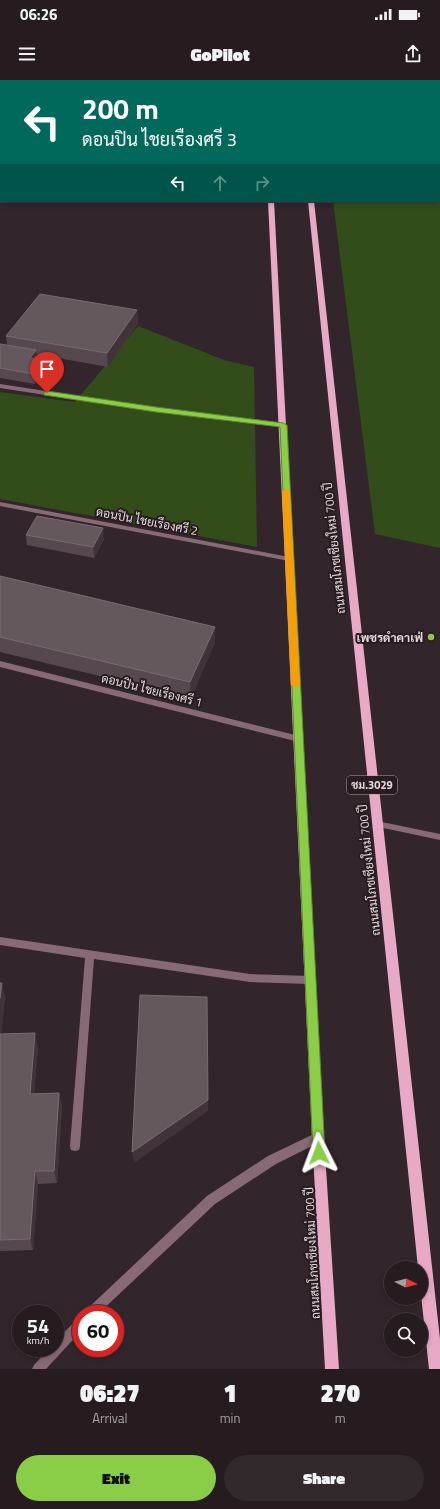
<!DOCTYPE html>
<meta charset="utf-8">
<style>
body{margin:0;font-family:"Titillium Web",Sarabun,sans-serif;background:#32292d;color:#f1f3f6;height:100vh;display:flex;flex-direction:column;font-size:15px;white-space:nowrap}
*{box-sizing:border-box;margin:0}
p{font-size:13px;color:#a4a1a5}
.icon{flex:none;width:22px;height:22px;fill:none;stroke:currentColor;stroke-width:2;stroke-linecap:round;stroke-linejoin:round}
.map{position:relative;height:1289px;overflow:hidden}
.panel{display:flex;flex-direction:column;background:#261c20;flex:1}
.panel>*{flex:none}
.top-card{position:absolute;left:0px;top:0px;width:440px;height:122px;box-shadow:0 2px 6px #0003,0 0 0 1px #423a3e;background:#00695c;color:#fff;overflow:hidden}
.needle{width:26px;rotate:96deg}
.buttons{position:absolute;left:384px;top:1181px;display:grid;gap:8px}
.buttons a{display:grid;place-items:center;width:44px;height:44px;border-radius:50%;background:#261c20;box-shadow:0 2px 6px #0003,0 0 0 1px #423a3e;font-size:20px}
.speed{position:absolute;left:12px;top:1225px;display:flex;gap:8px;font-size:20px;font-weight:700;text-align:center}
.speed>*{display:grid;place-content:center;width:52px;height:52px;border-radius:50%;background:#261c20;box-shadow:0 2px 6px #0003,0 0 0 1px #423a3e;line-height:1}
.speed small{font-size:10px;font-weight:400}
.speed .limit{border:6px solid #d22;background:#fff;color:#111}
.pin{position:absolute;display:grid;place-items:center;width:34px;height:34px;color:#fff;margin:-41px -17px;border-radius:50% 50% 50% 0;rotate:-45deg;box-shadow:0 0 4px #0007}
.pin .icon{rotate:45deg}
.me{position:absolute;width:44px;margin:-22px;rotate:357deg;stroke-linejoin:round;filter:drop-shadow(0 0 3px #0008)}
.turn{display:flex;align-items:center;gap:14px;height:84px;padding:0 16px;font-size:18px}
.turn .icon{width:52px;height:52px;stroke-width:2.5}
.turn b{display:block;font-size:28px;line-height:34px}
.lanes{display:flex;align-items:center;height:38px;padding:0 16px;background:#0003;justify-content:center;gap:20px;direction:ltr}
.lanes .off{opacity:.35}
.eta{display:flex;justify-content:space-evenly;align-items:center;height:68px;text-align:center}
.eta b{font-size:24px;font-weight:800;line-height:28px}
.action{display:flex;gap:8px;margin-top:auto;padding:8px 16px}
.action a{flex:1;height:46px;border-radius:24px;background:#8ace47;color:#111;font-size:16px;font-weight:800;line-height:46px;text-align:center}
.action a+a{background:#32292d;color:#f1f3f6}
.status{display:flex;justify-content:space-between;align-items:center;height:28px;padding:0 20px;background:#261c20;direction:ltr}
.status svg{height:11px;fill:currentColor}
header{display:flex;justify-content:space-between;align-items:center;height:52px;padding:0 16px;background:#261c20;font-size:18px;font-weight:800}
.map>svg:first-child{display:block}
.green{fill:#324c1a}
.lines{fill:none;stroke-linecap:round;stroke-linejoin:round}
.lane{fill:#886a77;fill-rule:evenodd}
.street{fill:#886a77;fill-rule:evenodd}
.primary{fill:#e7a9c5;fill-rule:evenodd}
.wall{fill:#56484e}
.shaded-wall{fill:#413339}
.building{fill:#65585d;stroke:#786c71}
.route{fill:#8ace47;stroke:#5a862e}
.slow{fill:#f59e0b}
.poi-dot{fill:#8ace47;stroke:#281c21;stroke-width:1.5}
.labels{text-anchor:middle;dominant-baseline:central;stroke-width:4;stroke-linejoin:round;paint-order:stroke}
.shield{fill:#281c21;stroke:#aaa1a5;stroke-width:1}
.shield-label{font-size:11px;font-weight:bold;fill:#e2dadd}
.street-label{font-size:12px;fill:#e2dadd;stroke:#281c21}
.poi-label{font-size:12px;font-weight:bold;fill:#e2dadd;stroke:#281c21;text-anchor:end}
</style>
<div class="status"><b>06:26</b><svg viewBox="0 0 49 12"><path d="M0 12V9h3v3zM5 12V6h3v6zM10 12V3h3v9zM15 12V0h3v12zM26 1h20v11H26zM47 4h2v5h-2z"/></svg></div>
<header><svg class="icon" aria-label="menu" viewBox="0 0 24 24"><path d="M4 6h16M4 12h16M4 18h16"/></svg>GoPilot<svg class="icon" aria-label="share" viewBox="0 0 24 24"><path d="M12 15V3M7 8l5-5 5 5M5 13v7h14v-7"/></svg></header>
<div class="map">
<svg width="440" height="1289" viewBox="0 0 440 1289">
<rect width="100%" height="100%" fill="#32252b"/>
<!-- green -->
<g class="green">
<path d="M439,109H440V468L375,454L333,121H439Z"/>
<path d="M138,246L224,280L254,287L257,467L0,419V312L75,322Z"/>
</g>
<g class="lines">
<!-- lane -->
<g class="lane">
<rect x="235" y="0" width="4" height="1"/>
<path d="M0,857L250,894L310,896L313,897L315,900L313,903L310,904L250,902L94,879L80,1066L79,1070L75,1071L71,1070L70,1066L85,878L0,865Z"/>
<path d="M318,1052L322,1053L323,1057L322,1061L276,1084L215,1124L98,1234H84L86,1230L207,1116L268,1076Z"/>
<path d="M81,1237V1251L46,1289H32L34,1285L50,1268H55V1262L77,1239Z"/>
</g>
<!-- street -->
<g class="street">
<path d="M0,304L156,328L283,343L286,345L283,347L156,332L0,308Z"/>
<path d="M0,422L289,477L293,479L289,481L0,426Z"/>
<path d="M0,581L299,656L302,657L303,659L302,661L299,662L0,587Z"/>
<path d="M377,741L440,754V760L374,746L373,744L374,742Z"/>
</g>
<!-- primary -->
<g class="primary">
<rect x="261" y="0" width="6" height="1"/>
<rect x="296" y="0" width="6" height="1"/>
<path d="M268,121H274L324,1057L339,1289H325L312,1057Z"/>
<path d="M308,121H314L440,1259V1289H429L421,1215V1188H418Z"/>
</g>
</g>
<!-- wall -->
<g class="wall">
<path d="M428,0H440V1H439Z"/>
<rect x="439" y="4" width="1" height="49"/>
<rect x="439" y="61" width="1" height="37"/>
<path d="M137,230L138,243L108,287L36,274L37,280L45,291L35,304L0,298V264L7,265L6,256Z"/>
<path d="M26,455L104,459L94,478L27,465Z"/>
<path d="M0,496L215,562L191,618L0,572Z"/>
<path d="M0,903L5,917L1,954L38,967L34,1014L59,1013L62,1027L57,1103L38,1104L33,1170L0,1171Z"/>
</g>
<!-- shaded-wall -->
<g class="shaded-wall">
<path d="M137,230L138,243L108,287L107,273Z"/>
<path d="M36,270L37,280L30,278Z"/>
<path d="M44,281L45,291L35,304L34,294Z"/>
<path d="M103,448L104,459L94,478L93,467Z"/>
<path d="M215,547V562L191,618L190,602Z"/>
<path d="M2,903L5,917L0,968V918Z"/>
<path d="M35,953L38,967L33,1027L30,1014Z"/>
<path d="M59,1013L62,1027L57,1103L54,1091Z"/>
<path d="M208,1020V1031L134,1083L132,1072Z"/>
<path d="M35,1091L38,1104L33,1170L30,1159Z"/>
</g>
<!-- building -->
<g class="building">
<path d="M177,0H215V1H176Z"/>
<path d="M362,0H409L416,1H361Z"/>
<rect x="439" y="4" width="1" height="13"/>
<rect x="439" y="22" width="1" height="19"/>
<rect x="439" y="61" width="1" height="25"/>
<path d="M40,214L137,230L107,273L6,256Z"/>
<path d="M0,264L36,270L30,278L44,281L34,294L0,288Z"/>
<path d="M37,436L103,448L93,467L26,455Z"/>
<path d="M0,496L215,547L190,602L0,557Z"/>
<path d="M0,903H2L0,918Z"/>
<path d="M140,915L207,917L208,1020L132,1072Z"/>
<path d="M35,953L30,1014L59,1013L54,1091H35L30,1159L0,1160V954Z"/>
</g>
<!-- route -->
<path class="route" d="M47,311L156,327L283,343L287,345L325,1073L323,1077L319,1078L315,1077L313,1073L280,347L156,332L44,315V312Z"/>
<!-- slow -->
<path class="slow" d="M286,409L290,411L300,605L296,608L291,605L282,411Z"/>
<!-- markers -->
<circle class="poi-dot" cx="431" cy="557" r="4"/>
<g class="labels">
<!-- shield labels -->
<rect class="shield" x="347" y="696" width="50" height="18" rx="3"/>
<g class="shield-label">
<text x="372" y="705">ชม.3029</text>
</g>
<!-- street labels -->
<g class="street-label">
<text transform="translate(147 441) rotate(11)">ดอนปิน ไชยเรืองศรี 2</text>
<text transform="translate(334 468) rotate(-96)">ถนนสมโภชเชียงใหม่ 700 ปี</text>
<text transform="translate(152 610) rotate(14)">ดอนปิน ไชยเรืองศรี 1</text>
<text transform="translate(369 790) rotate(-96)">ถนนสมโภชเชียงใหม่ 700 ปี</text>
<text transform="translate(312 1173) rotate(-93)">ถนนสมโภชเชียงใหม่ 700 ปี</text>
</g>
<!-- poi labels -->
<g class="poi-label">
<text x="423" y="557">เพชรดำคาเฟ่</text>
</g>
</g>
</svg>
<div class="buttons">
<a><svg class="needle" viewBox="-14 -14 28 28"><path d="M0-13l5 13h-10z" fill="#e53935"/><path d="M0 13l5-13h-10z" fill="#a4a1a5"/></svg></a>
<a><svg class="icon" aria-label="search" viewBox="0 0 24 24"><circle cx="10" cy="10" r="6"/><path d="M15 15l6 6"/></svg></a>
</div>
<div class="speed"><div>54<small>km/h</small></div><div class="limit">60</div></div>
<div class="pin" style="left:47px;top:313px;background:#d93025"><svg class="icon" aria-label="arrive" viewBox="0 0 24 24"><path d="M6 21V4h12l-3 4 3 4H6"/></svg></div>
<svg class="me" style="left:319px;top:1073px" viewBox="-20 -20 40 40"><path d="M0-17L14 15 0 8-14 15z" fill="#8ace47" stroke="#fff" stroke-width="4"/></svg>
<div class="top-card">
<div class="turn"><svg class="icon" aria-label="left" viewBox="0 0 24 24"><path d="M17 20v-9H6M10 6l-5 5 5 5"/></svg><div><b>200 m</b>ดอนปิน ไชยเรืองศรี 3</div></div>
<div class="lanes"><svg class="icon" aria-label="left" viewBox="0 0 24 24"><path d="M17 20v-9H6M10 6l-5 5 5 5"/></svg><svg class="icon off" aria-label="ahead" viewBox="0 0 24 24"><path d="M12 20V5M6 11l6-6 6 6"/></svg><svg class="icon off" aria-label="right" viewBox="0 0 24 24"><path d="M7 20v-9h11M14 6l5 5-5 5"/></svg></div>
</div>
</div>
<section class="panel">
<div class="eta">
<div><b>06:27</b><p>Arrival</p></div>
<div><b>1</b><p>min</p></div>
<div><b>270</b><p>m</p></div>
</div>
<div class="action"><a>Exit</a><a>Share</a></div>
</section>
